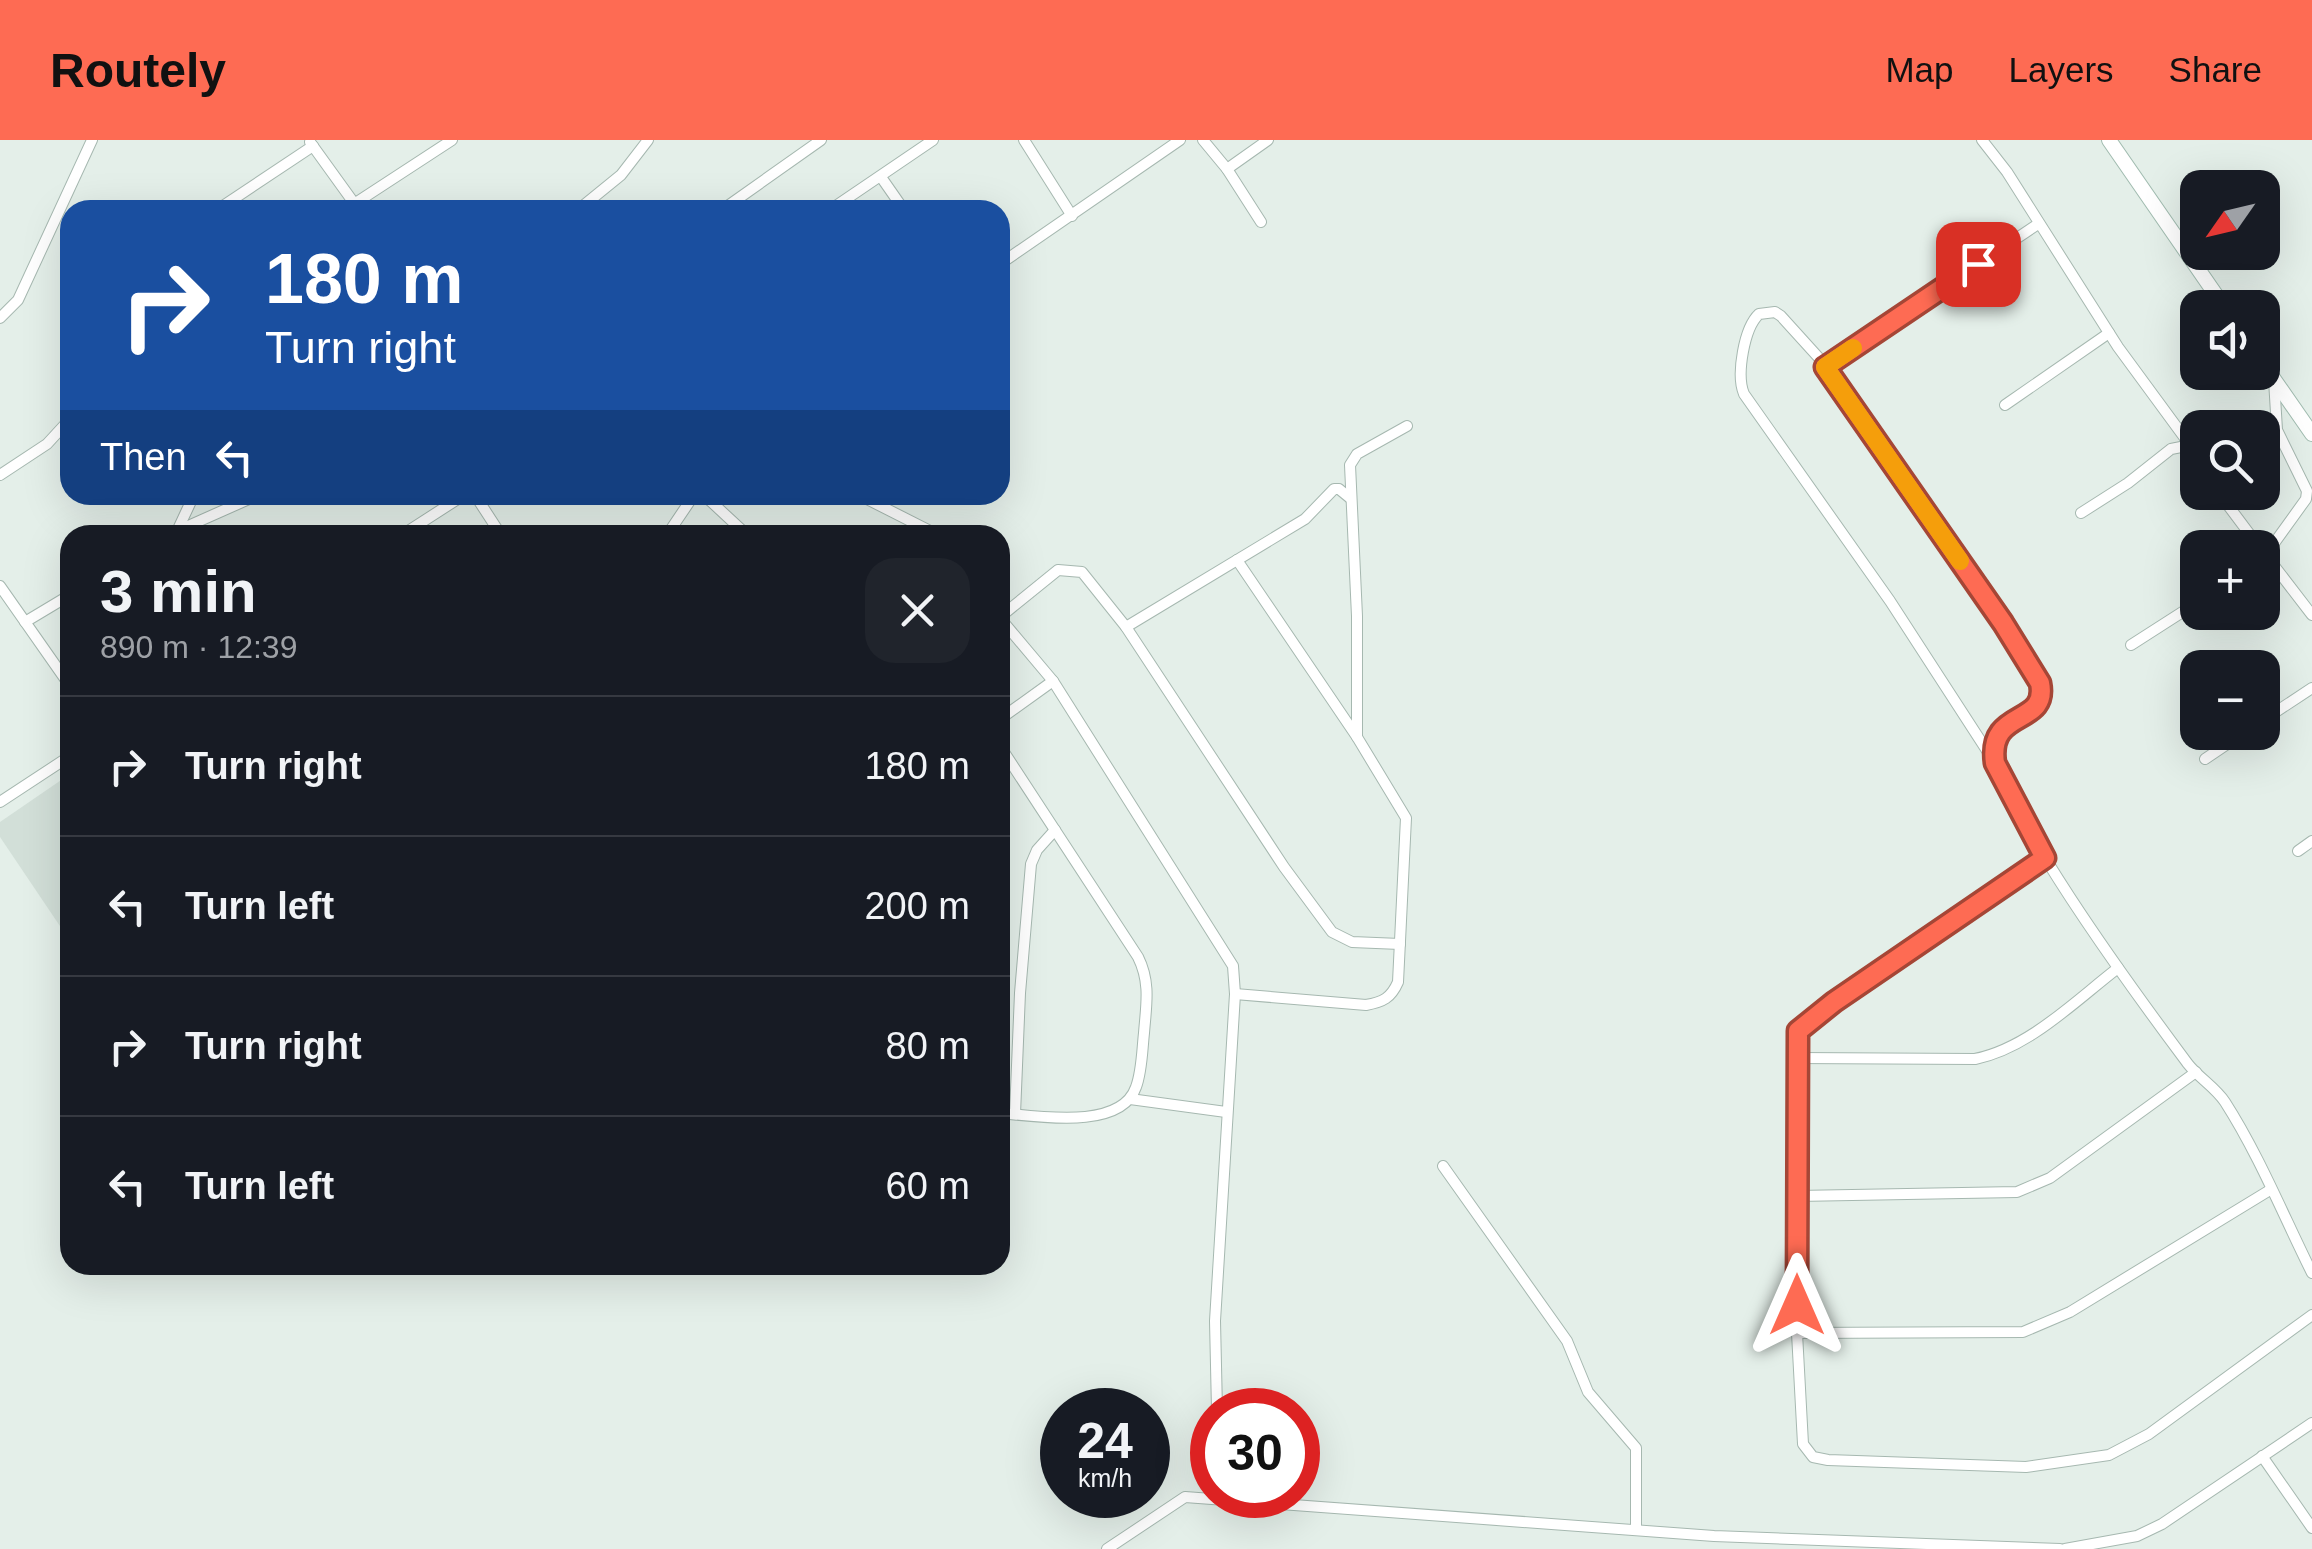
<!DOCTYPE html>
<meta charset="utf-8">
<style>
body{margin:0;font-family:Arial,sans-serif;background:#20242c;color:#f1f3f6;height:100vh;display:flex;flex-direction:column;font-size:38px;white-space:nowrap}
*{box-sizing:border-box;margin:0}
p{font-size:32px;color:#9ea1a6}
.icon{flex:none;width:55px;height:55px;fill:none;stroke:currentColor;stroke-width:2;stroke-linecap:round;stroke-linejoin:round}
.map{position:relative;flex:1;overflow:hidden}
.panel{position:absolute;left:60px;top:385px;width:950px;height:750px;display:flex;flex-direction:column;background:#171b24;border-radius:30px;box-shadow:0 10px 40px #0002}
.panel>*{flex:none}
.banner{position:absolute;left:60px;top:60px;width:950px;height:305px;border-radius:30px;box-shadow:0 10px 40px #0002;background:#1a4fa0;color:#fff;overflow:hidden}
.needle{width:65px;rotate:236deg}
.controls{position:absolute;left:2180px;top:30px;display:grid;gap:20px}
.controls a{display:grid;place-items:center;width:100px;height:100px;border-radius:20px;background:#171b24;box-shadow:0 10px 40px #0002;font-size:50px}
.speed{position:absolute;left:1040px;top:1248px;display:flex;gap:20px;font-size:50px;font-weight:700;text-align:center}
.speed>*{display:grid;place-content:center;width:130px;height:130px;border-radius:50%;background:#171b24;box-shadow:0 10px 40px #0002;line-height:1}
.speed small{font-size:25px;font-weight:400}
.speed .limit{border:15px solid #d22;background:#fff;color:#111}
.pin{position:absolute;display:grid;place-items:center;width:85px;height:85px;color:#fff;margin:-42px;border-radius:20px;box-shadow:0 5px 15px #0006}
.me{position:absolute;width:110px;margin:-55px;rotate:0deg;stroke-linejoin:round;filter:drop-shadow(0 0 8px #0008)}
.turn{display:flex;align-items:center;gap:35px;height:210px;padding:0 40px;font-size:45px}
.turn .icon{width:130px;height:130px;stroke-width:2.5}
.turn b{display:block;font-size:70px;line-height:85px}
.then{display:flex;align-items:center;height:95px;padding:0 40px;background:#0003;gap:20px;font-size:38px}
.round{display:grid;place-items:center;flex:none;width:105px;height:105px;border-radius:30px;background:#20242c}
.summary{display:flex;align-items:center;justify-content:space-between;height:170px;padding:0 40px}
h1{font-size:60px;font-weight:700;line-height:75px}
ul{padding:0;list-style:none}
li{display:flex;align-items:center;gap:30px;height:140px;padding:0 40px;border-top:2px solid #363941}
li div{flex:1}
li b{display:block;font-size:38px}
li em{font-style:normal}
header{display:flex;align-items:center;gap:60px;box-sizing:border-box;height:140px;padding:0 50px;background:#fe6b53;color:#111}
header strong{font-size:48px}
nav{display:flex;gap:55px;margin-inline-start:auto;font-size:35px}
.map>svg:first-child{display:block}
.built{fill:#d2dfd8}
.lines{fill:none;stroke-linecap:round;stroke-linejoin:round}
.street-casing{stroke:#a6b8b0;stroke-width:12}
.secondary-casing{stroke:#a1bcb0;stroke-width:16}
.street{stroke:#fff;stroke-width:10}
.secondary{stroke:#fff;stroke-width:14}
.route-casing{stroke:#a54636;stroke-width:25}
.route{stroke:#fe6b53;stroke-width:18}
.slow{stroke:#f59e0b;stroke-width:18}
</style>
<header>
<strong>Routely</strong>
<nav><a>Map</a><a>Layers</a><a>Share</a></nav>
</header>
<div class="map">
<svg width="2312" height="1409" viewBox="0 0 2312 1409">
<rect width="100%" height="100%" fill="#e4efe9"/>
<!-- built -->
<path class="built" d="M70,634V801L0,697V682Z"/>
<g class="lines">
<defs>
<g id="street">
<path d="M1024,0L1072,76"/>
<path d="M1203,0L1227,29L1261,82"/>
<path d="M1982,0L2007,32L2118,207L2198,316"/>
<path d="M310,2L359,70"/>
<path d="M1227,29L1268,0"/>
<path d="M881,37L904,70"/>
<path d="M354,64L452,0"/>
<path d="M217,70L313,6"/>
<path d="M578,70L621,35L648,0"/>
<path d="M722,70L821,0"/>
<path d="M830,70L933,0"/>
<path d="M1000,124L1180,0"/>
<path d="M0,178L18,160L92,0"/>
<path d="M1825,227L2038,84"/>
<path d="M2005,265L2109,193"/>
<path d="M0,335L47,304L70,279"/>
<path d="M2218,352L2260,408"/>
<path d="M475,355L501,395"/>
<path d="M704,355L747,395"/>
<path d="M859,355L938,395"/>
<path d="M2081,373L2128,343L2171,309L2191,305"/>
<path d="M179,387L194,355"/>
<path d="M168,395L258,355"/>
<path d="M402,395L464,355"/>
<path d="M667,395L694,355"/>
<path d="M2262,410L2312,475"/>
<path d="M2262,420L2306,359L2307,351L2277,290L2274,240"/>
<path d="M0,446L70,546"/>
<path d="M1000,477L1058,430L1082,432L1126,487L1284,727L1332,792L1352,802L1400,804"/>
<path d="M1000,478L1053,541L1233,826L1235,854L1215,1181L1217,1270"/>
<path d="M25,482L70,455"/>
<path d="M1126,487L1305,379L1334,349H1339L1350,358"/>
<path d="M2131,505L2198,462"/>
<path d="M1000,579L1053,541"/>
<path d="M2262,581L2312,548"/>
<path d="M1357,597V476L1350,325L1357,314L1407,286"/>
<path d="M1000,606L1138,817C1151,843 1146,866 1144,893C1142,911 1142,931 1136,947C1121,991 1036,976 1000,973"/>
<path d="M2205,619L2245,592"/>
<path d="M1995,623L1890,461L1744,254C1736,235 1744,188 1759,174L1775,172L1781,176L1819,218L2028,521L2040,543V559L1995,598C1980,646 2153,877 2188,924C2199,938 2215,947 2225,962C2259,1015 2284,1077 2312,1133"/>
<path d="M0,662L70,616"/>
<path d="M2298,711L2312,701"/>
<path d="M2045,718L1834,862L1798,891L1797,1193L1803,1304L1813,1317L1828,1320L2026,1327L2109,1315L2149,1294L2312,1175"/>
<path d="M1235,854L1366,865C1383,862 1391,858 1398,842L1406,678L1357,597L1237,420"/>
<path d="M1796,918L1975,919C2029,908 2075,861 2118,828"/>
<path d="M1130,959L1226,972"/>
<path d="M1015,974L1020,853L1031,724L1037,710L1055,690"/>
<path d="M1443,1026L1567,1201L1588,1252L1636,1308V1390"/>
<path d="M1797,1056L2017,1052L2050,1038L2196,932"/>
<path d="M1797,1193L2023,1192L2070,1172L2270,1050"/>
<path d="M2262,1316L2312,1388"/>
<path d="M1107,1409L1185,1357L1714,1396L2060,1409"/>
<path d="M2065,1409L2137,1396L2162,1384L2312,1283"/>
</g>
<g id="secondary">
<path d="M2109,0L2225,168"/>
<path d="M2262,222L2312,294"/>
</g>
</defs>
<!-- street casing -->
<use href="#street" class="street-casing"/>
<!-- secondary casing -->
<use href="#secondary" class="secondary-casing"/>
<!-- street -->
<use href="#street" class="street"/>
<!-- secondary -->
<use href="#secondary" class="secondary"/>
</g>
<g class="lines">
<defs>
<path id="route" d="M1797,1165L1798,891L1834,862L2045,718L1995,623C1987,567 2049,587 2040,543L2003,483L1825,227L1978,124"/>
</defs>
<!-- route casing -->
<use href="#route" class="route-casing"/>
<!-- route -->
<use href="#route" class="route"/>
<!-- slow -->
<path class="slow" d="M1853,208L1825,227L1960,421"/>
</g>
</svg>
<div class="controls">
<a><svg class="needle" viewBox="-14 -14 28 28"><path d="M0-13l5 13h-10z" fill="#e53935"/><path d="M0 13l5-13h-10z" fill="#9ea1a6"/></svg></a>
<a><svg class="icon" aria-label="sound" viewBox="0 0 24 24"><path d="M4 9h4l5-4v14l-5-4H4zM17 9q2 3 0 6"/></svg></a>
<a><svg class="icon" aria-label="search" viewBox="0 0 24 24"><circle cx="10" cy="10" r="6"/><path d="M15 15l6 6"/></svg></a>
<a>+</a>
<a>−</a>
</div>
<div class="speed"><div>24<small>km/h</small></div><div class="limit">30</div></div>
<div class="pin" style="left:1978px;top:124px;background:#d93025"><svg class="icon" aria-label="arrive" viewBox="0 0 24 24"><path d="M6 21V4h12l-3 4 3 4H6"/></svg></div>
<svg class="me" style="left:1797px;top:1165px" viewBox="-20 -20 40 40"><path d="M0-17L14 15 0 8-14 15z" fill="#fe6b53" stroke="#fff" stroke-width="4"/></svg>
<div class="banner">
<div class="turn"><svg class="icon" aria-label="right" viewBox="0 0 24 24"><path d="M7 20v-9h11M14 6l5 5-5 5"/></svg><div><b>180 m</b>Turn right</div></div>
<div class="then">Then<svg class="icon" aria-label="left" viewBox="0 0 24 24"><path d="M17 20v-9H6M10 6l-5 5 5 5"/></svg></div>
</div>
<section class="panel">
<div class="summary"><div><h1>3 min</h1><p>890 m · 12:39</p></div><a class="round"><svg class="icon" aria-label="close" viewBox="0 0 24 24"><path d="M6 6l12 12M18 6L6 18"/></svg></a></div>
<ul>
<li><svg class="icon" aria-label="right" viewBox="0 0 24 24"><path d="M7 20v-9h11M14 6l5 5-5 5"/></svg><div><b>Turn right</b></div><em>180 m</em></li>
<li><svg class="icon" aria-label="left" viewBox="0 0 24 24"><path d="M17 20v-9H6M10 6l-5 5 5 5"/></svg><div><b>Turn left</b></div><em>200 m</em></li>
<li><svg class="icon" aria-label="right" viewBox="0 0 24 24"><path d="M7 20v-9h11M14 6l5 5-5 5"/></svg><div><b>Turn right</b></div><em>80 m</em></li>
<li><svg class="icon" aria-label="left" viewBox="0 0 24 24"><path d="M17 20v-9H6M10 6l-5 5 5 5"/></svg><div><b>Turn left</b></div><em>60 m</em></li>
</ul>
</section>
</div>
